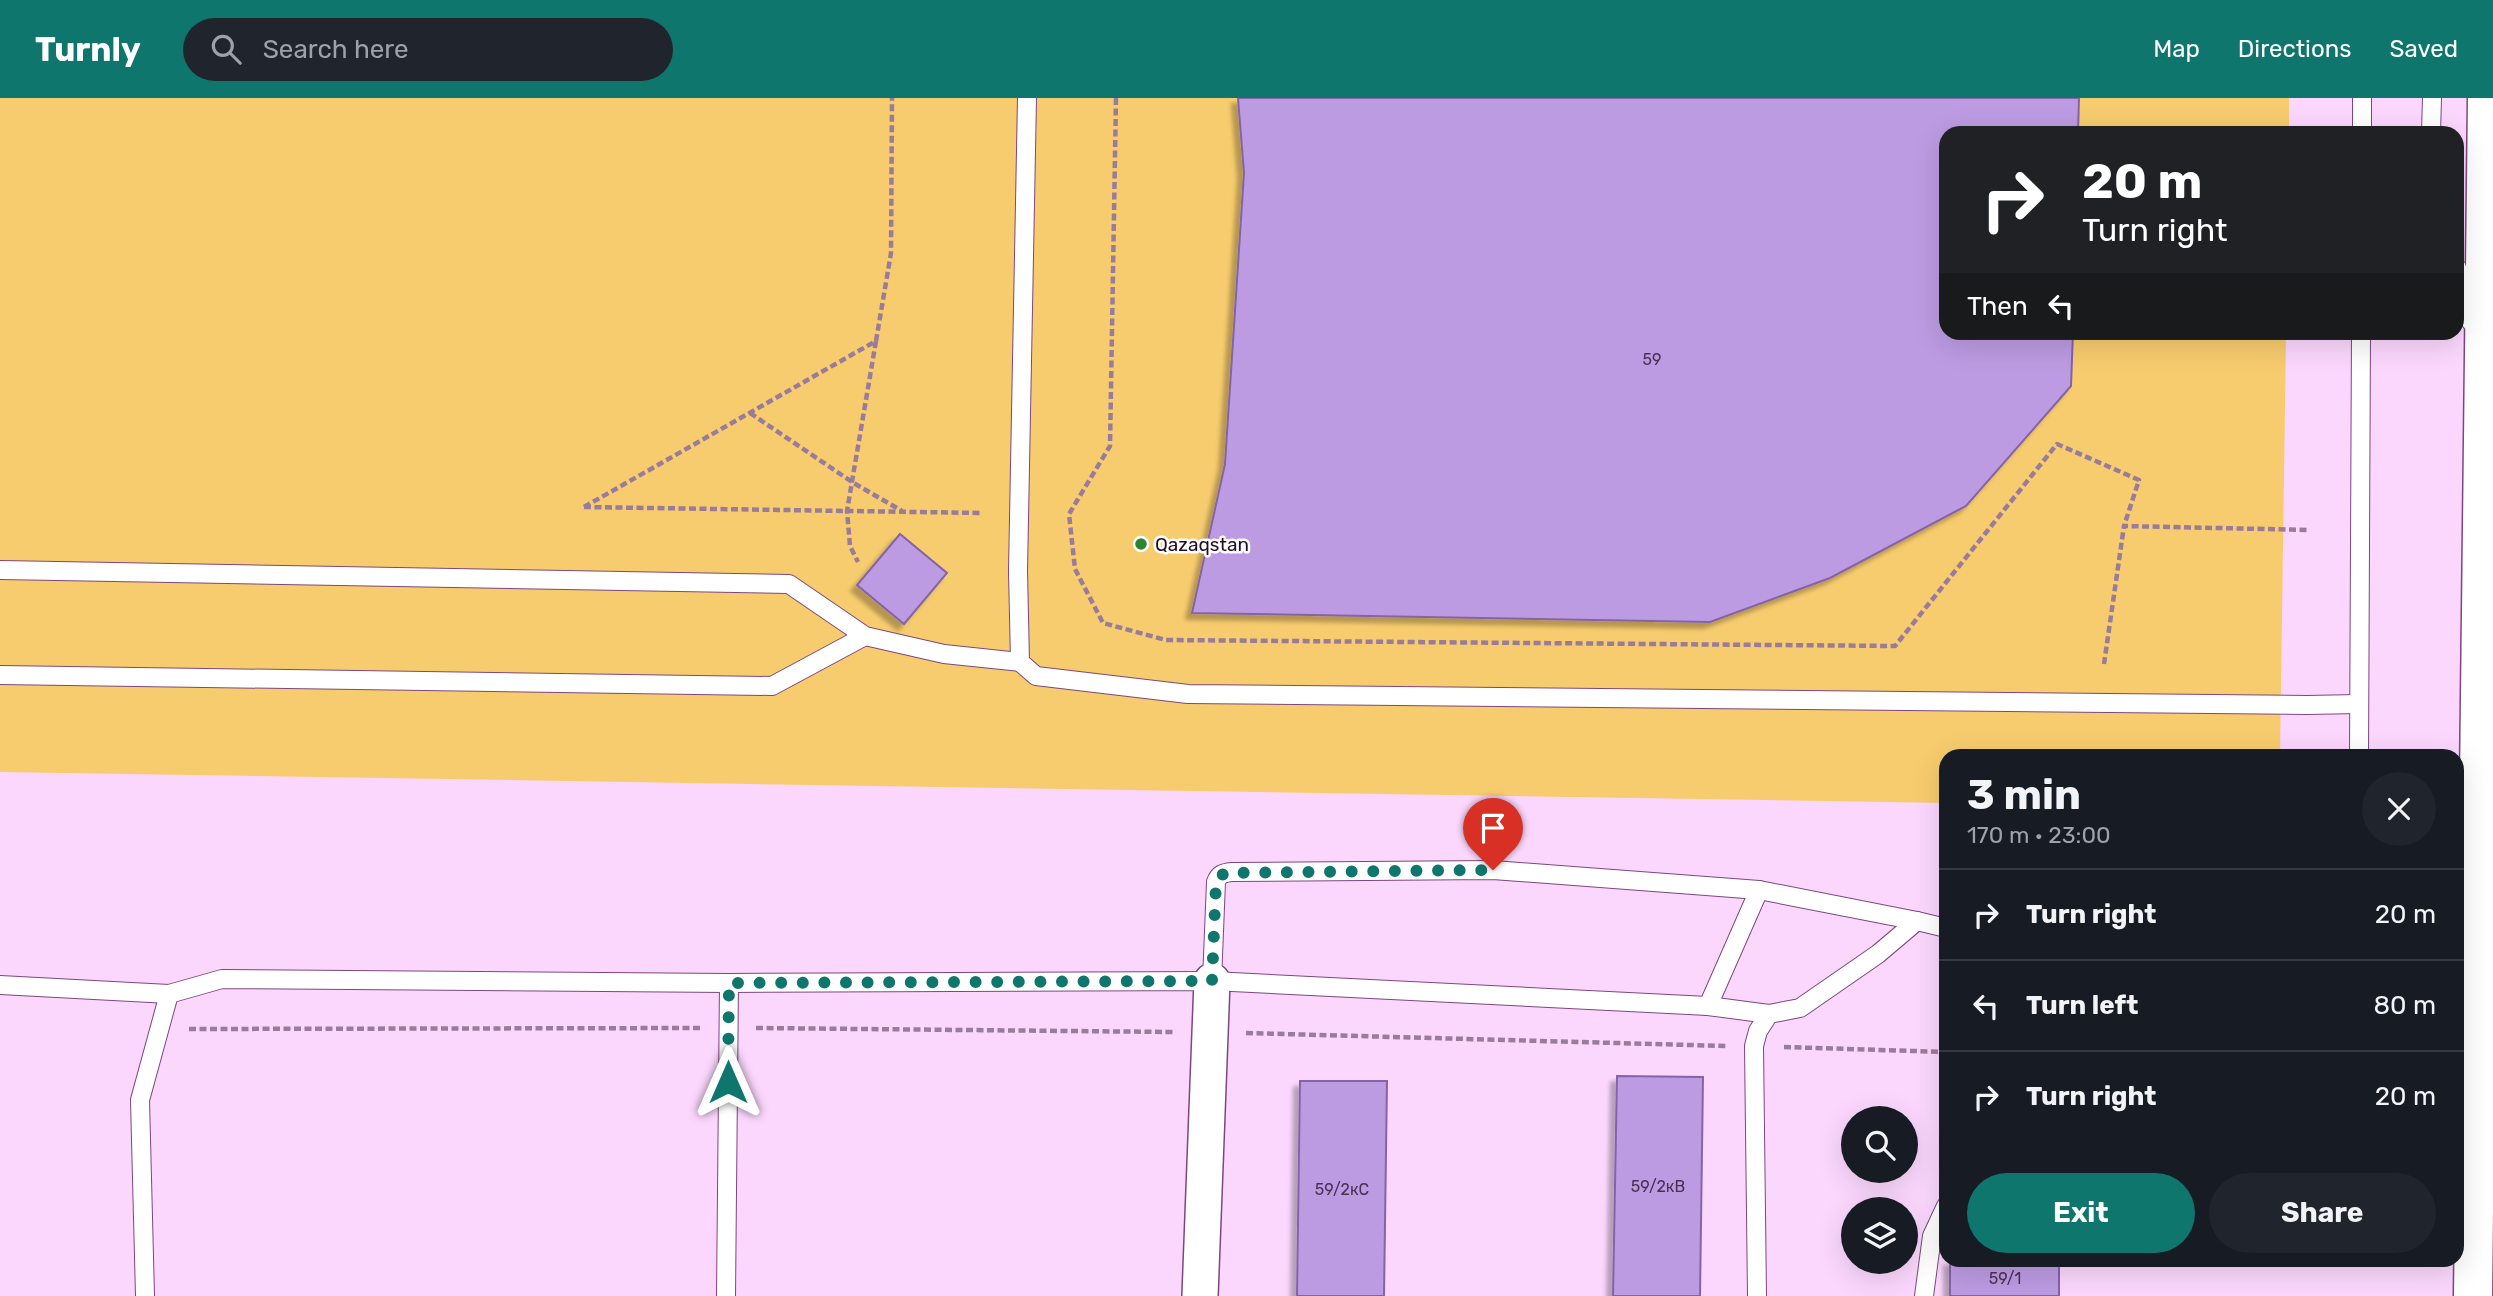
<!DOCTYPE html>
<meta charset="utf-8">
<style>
body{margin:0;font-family:Rubik,sans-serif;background:#20242c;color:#f1f3f6;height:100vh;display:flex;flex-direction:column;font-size:26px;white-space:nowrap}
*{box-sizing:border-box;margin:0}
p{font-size:23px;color:#9ea1a6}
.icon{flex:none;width:38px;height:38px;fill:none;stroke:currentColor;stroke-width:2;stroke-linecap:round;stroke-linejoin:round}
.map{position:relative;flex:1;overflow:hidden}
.details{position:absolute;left:1939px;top:651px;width:525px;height:518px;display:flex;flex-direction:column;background:#171b24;border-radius:21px;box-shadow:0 7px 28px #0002}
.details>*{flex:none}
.hud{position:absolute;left:1939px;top:28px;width:525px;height:214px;border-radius:21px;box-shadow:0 7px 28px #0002;background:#202124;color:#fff;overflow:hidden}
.tools{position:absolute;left:1841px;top:1008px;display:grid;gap:14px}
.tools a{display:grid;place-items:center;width:77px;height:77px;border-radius:50%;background:#171b24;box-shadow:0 7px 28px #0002;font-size:35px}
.pin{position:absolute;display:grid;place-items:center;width:60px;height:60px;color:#fff;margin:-72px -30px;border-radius:50% 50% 50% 0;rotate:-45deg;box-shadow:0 0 7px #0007}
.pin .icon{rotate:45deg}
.me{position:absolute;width:77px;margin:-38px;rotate:0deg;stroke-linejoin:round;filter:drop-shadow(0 0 5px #0008)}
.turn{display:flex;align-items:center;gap:24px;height:147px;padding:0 28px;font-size:32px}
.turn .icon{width:91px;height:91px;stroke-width:2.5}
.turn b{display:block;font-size:49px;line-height:60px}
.then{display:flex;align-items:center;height:66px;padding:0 28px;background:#0003;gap:14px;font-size:26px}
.round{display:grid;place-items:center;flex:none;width:74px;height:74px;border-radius:37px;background:#20242c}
.overview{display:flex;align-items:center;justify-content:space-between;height:119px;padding:0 28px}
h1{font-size:42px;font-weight:700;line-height:52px}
.action{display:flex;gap:14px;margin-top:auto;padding:14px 28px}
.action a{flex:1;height:80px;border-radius:42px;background:#0f766e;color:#fff;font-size:28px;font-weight:700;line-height:80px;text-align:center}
.action a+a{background:#20242c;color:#f1f3f6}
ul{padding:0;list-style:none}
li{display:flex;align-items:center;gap:21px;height:91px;padding:0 28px;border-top:2px solid #363941}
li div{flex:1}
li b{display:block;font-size:26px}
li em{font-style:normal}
header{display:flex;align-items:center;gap:42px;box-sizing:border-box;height:98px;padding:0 35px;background:#0f766e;color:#fff}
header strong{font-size:33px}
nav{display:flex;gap:38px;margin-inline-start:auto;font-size:24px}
.search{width:490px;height:63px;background:#20242c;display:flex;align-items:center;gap:18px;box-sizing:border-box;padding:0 24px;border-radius:38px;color:#9ea1a6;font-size:26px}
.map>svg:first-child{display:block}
.green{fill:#f7cc6e}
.building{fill:#bc9be2;stroke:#8464a7;stroke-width:2;filter:url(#shadow)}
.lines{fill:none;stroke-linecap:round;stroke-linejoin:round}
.service-casing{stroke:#7c477f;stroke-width:20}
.minor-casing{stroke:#7c477f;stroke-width:38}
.primary-casing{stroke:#7c477f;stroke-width:41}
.path{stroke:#997c9b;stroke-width:4.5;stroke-dasharray:7 3.5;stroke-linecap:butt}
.service{stroke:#fff;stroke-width:18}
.minor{stroke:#fff;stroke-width:35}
.primary{stroke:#fff;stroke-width:38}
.route{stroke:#0f766e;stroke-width:12;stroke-dasharray:0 21.6}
.poi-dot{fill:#2b8535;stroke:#fff;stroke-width:2.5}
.labels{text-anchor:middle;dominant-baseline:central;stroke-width:5;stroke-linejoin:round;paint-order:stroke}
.number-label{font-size:16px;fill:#4a3154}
.poi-label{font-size:19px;fill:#240e25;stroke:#fff;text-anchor:start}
</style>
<header>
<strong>Turnly</strong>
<div class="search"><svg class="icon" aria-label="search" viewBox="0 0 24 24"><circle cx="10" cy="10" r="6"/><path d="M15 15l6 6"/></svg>Search here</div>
<nav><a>Map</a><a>Directions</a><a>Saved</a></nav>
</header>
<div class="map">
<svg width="2493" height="1198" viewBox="0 0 2493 1198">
<defs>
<filter id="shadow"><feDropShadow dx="-6" dy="6" stdDeviation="2" flood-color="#0004"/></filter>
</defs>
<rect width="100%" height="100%" fill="#fbd7fd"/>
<!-- green -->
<path class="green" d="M0,0H2289V35H1946V234L2286,235L2280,658H1946V705L0,674Z"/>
<!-- building -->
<g class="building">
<path d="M1238,0H2079L2078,35H1946V234H2073L2071,288L1966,408L1830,480L1710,524L1192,515L1225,366L1244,75Z"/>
<path d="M900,436L947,475L904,526L857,487Z"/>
<path d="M1617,978L1703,979L1700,1198H1613Z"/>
<path d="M1300,983H1387L1384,1198H1297Z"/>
<rect x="1950" y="1162" width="109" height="36"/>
</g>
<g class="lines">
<defs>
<g id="service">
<path d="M1027,0L1018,473L1020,564L1036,578L1188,596L2307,607L2359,606"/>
<path d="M2362,35V0"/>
<path d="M2431,35L2432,0"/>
<path d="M2457,170L2471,224"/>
<path d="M0,472L789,486L865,538L944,556L1020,564"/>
<path d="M0,577L772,588L865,538"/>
<path d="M2359,658L2361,234"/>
<path d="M1212,883L1216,784C1219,776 1223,775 1232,774L1493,772L1759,792L1917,823"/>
<path d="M0,887L169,896L222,881L729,885L1212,883L1708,908L1769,916"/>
<path d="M1708,908L1759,792"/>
<path d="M145,1198L140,1002L169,896"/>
<path d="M726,1198L729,885"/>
<path d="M1757,1198L1754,948L1758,933L1769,916L1800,910L1878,856L1917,823L1946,830"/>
<path d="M1924,1198L1932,1138L1946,1108"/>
</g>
<path id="minor" d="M1200,1198L1212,883"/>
<path id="primary" d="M2473,1198L2487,0"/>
</defs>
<!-- service casing -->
<use href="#service" class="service-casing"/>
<!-- minor casing -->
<use href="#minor" class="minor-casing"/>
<!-- primary casing -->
<use href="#primary" class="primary-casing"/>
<!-- path -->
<g class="path">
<path d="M1116,0L1110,348L1069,416L1075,471L1103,525L1166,542L1895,548L2057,346L2139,382L2124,428"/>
<path d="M876,243L891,155L892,0"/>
<path d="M750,315L852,384L902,413"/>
<path d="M584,409L876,243L847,413L850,448L858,464"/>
<path d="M584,409L983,415"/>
<path d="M2104,566L2124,428L2310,432"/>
<path d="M756,930L1174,934"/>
<path d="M189,931L701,930"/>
<path d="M1246,935L1727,948"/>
<path d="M1784,949L1946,954"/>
</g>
<!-- service -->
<use href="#service" class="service"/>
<!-- minor -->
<use href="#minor" class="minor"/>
<!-- primary -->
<use href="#primary" class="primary"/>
</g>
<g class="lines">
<!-- route -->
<path class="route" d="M728,984L729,885L1212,883L1216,784L1224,775L1493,772"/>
</g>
<!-- markers -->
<circle class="poi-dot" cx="1141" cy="446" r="7"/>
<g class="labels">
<!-- number labels -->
<g class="number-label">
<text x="1652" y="261">59</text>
<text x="1658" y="1088">59/2кВ</text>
<text x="1342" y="1091">59/2кС</text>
<text x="2005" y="1180">59/1</text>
</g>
<!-- poi labels -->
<g class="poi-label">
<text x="1155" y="446">Qazaqstan</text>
</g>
</g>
</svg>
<div class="tools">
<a><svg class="icon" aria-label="search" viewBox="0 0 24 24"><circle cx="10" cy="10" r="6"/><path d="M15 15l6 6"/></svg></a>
<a><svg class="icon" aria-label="layers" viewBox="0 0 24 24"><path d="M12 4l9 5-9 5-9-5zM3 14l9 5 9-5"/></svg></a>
</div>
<div class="pin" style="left:1493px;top:772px;background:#d93025"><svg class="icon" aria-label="arrive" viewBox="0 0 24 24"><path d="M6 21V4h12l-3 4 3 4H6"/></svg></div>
<svg class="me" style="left:728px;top:984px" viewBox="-20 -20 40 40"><path d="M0-17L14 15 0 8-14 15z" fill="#0f766e" stroke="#fff" stroke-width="4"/></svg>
<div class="hud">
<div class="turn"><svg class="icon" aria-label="right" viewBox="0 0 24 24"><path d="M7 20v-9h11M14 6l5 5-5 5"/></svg><div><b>20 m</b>Turn right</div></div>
<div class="then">Then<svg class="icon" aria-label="left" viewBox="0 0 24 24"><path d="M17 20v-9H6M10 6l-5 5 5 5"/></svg></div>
</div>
<section class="details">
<div class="overview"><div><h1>3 min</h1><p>170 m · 23:00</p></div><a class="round"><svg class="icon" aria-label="close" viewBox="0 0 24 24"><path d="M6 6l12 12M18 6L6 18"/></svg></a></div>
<ul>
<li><svg class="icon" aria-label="right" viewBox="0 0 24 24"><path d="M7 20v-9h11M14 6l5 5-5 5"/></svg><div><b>Turn right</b></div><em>20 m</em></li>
<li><svg class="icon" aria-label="left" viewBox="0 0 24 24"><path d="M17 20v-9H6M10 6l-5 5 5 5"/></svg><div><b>Turn left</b></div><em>80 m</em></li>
<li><svg class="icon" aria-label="right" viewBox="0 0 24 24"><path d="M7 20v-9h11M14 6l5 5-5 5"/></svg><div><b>Turn right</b></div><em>20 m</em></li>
</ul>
<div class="action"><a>Exit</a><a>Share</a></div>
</section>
</div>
